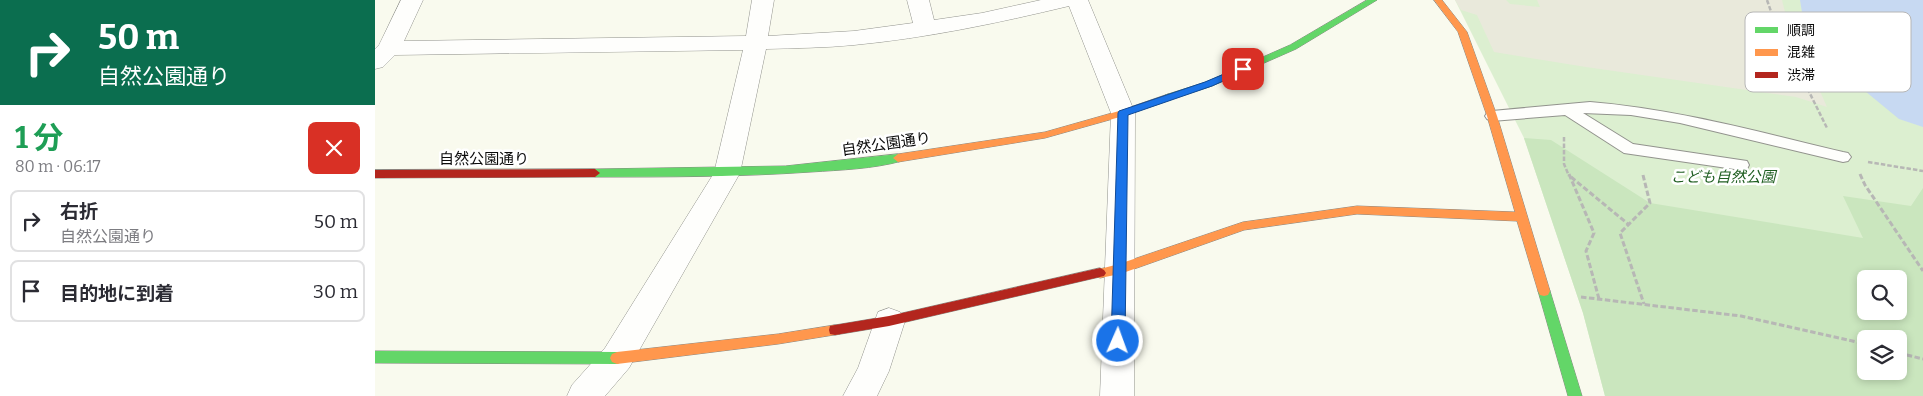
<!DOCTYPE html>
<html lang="ja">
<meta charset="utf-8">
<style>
body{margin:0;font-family:Bitter,"Noto Sans JP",serif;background:#f2f2f3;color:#2b2b33;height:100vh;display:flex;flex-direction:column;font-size:19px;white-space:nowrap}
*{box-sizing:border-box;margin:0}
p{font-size:16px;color:#7c7c81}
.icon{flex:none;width:28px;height:28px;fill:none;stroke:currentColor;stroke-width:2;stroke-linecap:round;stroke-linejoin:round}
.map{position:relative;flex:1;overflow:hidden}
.panel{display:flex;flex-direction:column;background:#fff;width:375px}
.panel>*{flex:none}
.guide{background:#0b6e4f;color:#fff;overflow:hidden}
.tools{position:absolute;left:1482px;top:270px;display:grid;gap:10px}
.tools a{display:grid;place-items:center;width:50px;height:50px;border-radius:8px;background:#fff;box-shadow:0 2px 8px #0003;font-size:25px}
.pin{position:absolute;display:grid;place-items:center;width:42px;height:42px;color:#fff;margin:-21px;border-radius:10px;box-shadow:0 2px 8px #0006}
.me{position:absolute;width:55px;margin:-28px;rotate:2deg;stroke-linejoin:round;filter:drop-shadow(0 0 4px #0008)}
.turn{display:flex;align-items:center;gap:18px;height:105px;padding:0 15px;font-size:22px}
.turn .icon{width:65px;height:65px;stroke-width:2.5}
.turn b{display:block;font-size:35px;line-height:42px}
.round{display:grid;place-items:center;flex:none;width:52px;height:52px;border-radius:8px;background:#f2f2f3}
.summary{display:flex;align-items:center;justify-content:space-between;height:85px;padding:0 15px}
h1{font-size:30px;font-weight:700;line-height:38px;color:#1e9e55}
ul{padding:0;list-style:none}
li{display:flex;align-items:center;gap:15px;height:62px;margin:0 10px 8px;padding:0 5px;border:2px solid #e1e1e2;border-radius:8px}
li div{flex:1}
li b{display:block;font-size:19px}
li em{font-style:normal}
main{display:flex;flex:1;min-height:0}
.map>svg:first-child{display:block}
.green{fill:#dcefd0;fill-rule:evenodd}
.forest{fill:#cae6be;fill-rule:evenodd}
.plaza{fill:#e9e9db}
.water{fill:#c7d9f2}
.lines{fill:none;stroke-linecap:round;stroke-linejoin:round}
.lane-casing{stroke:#92938d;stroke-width:2}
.street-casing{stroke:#92938d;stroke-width:1}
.fast-casing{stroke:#898984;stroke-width:1}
.slow-casing{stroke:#898984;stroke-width:1}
.jam-casing{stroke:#898984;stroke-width:1}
.path-far1{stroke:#b7b7b5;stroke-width:2.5;stroke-dasharray:4.5 2;stroke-linecap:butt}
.path{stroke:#b7b7b5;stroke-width:3;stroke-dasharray:5.5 2.5;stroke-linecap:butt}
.lane{fill:#fefefc;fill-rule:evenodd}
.street{fill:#fefefc;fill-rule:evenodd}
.fast{fill:#63d668;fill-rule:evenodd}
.slow{fill:#ff974d;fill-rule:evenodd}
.jam{fill:#b3261e;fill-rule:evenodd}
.route{fill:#1a73e8;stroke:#114b97}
.labels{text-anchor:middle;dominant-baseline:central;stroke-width:5;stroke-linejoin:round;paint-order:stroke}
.street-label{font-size:15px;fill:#0b0b0b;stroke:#fff}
.park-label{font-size:15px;font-style:italic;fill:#205f22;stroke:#fff}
.key{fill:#fff;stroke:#b6b6b6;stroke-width:1}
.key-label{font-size:14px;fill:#0b0b0b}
</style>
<main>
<section class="panel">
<div class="guide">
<div class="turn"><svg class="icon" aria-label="right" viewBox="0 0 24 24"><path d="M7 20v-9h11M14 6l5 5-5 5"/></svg><div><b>50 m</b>自然公園通り</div></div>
</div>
<div class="summary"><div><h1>1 分</h1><p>80 m · 06:17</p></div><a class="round" style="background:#d93025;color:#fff"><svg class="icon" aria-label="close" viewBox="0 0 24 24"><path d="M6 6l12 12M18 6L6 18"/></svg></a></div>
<ul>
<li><svg class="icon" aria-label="right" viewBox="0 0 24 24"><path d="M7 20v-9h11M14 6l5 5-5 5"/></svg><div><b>右折</b><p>自然公園通り</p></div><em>50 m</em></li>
<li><svg class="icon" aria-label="arrive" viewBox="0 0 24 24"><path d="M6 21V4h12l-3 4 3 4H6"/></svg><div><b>目的地に到着</b></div><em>30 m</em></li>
</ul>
</section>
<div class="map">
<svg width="1548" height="396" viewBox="0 0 1548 396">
<rect width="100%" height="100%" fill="#f9faee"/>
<!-- green -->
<path class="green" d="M1080,0H1548V396H1230L1208,313L1149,138ZM1491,279H1524V311H1491ZM1491,339H1524V371H1491Z"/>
<!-- forest -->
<path class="forest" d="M1149,138L1176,140L1275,203L1488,238L1468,196L1536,206L1548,188V396H1230L1208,313ZM1491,279H1524V311H1491ZM1491,339H1524V371H1491Z"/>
<!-- plaza -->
<path class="plaza" d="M1080,0H1131L1135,4L1165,7L1162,0H1407L1410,12L1452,107L1421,97L1211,67L1119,52L1102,15L1086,10Z"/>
<!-- water -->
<path class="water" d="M1425,0H1548V127L1524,119L1490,91L1456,75L1432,43Z"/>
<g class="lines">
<defs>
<path id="lane" d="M1215,102C1301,109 1384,132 1468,152L1473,153L1476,157L1473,161L1468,162L1305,123L1256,115L1208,113L1258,144L1372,161L1374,165L1372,169L1366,170L1249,153L1190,115L1117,121L1112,119L1110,116L1112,113L1117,111Z"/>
<g id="street">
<path d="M26,0H48L29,41L371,36L377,0H399L393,36L479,31L538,23L532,0H554L559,20L607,13L666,0H713L760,113L759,396H725L736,113L694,6C623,23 552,38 479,45C450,48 420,48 391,49L365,173L254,368L230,396H192L197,385L230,348L339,173L368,50L20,55L8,67L0,69V49L4,45Z"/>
<path d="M514,308L525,312L530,321L514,371L502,396H468L483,368L503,312Z"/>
</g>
<g id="fast">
<path d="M992,0H1002L921,49L837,86L794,100L789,97L790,95L831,82L915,45Z"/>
<path d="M523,154L528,158L527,161C498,169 466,170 436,172C364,177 292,177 220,177L215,173L220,169L410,166Z"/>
<path d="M1169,286L1173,287L1175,291L1207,396H1193L1163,291L1165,287Z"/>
<path d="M0,351L242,352L247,354L249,358L247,362L242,364L0,363Z"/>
</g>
<g id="slow">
<path d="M1059,0H1067L1092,32L1122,116L1175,291L1173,295L1169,296L1165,295L1163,291L1142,221L982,214L869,230L745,274L725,278L721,276L719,273L721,270L744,264L868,222L982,206L1140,212L1112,116L1083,32Z"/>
<path d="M794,94L799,97L798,99L752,115L670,138L523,162L518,158L523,154L670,132L744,111Z"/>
<path d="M460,325L465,326L466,330L465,334L403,344L242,364L237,362L235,358L237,354L242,352L403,334Z"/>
</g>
<g id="jam">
<path d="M220,169L225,173L220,177L0,178V170Z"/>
<path d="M725,268L729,270L731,273L729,276L514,326L460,335L455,334L454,330L455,326L460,325L514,316Z"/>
</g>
</defs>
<!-- lane casing -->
<use href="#lane" class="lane-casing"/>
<!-- street casing -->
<use href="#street" class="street-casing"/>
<!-- fast casing -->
<use href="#fast" class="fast-casing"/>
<!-- slow casing -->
<use href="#slow" class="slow-casing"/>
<!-- jam casing -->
<use href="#jam" class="jam-casing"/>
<!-- path-far1 -->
<g class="path-far1">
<path d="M1392,0L1400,23L1452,128"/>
<path d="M1189,137V164L1194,176"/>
<path d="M1493,162L1548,171"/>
</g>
<!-- path -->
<g class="path">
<path d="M1194,174L1219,233L1211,251L1224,299"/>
<path d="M1485,174L1490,185L1548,271"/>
<path d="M1268,175L1275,203L1245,233L1269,304"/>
<path d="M1196,177L1253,224"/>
<path d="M1206,297L1366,316L1491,344"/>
<path d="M1524,353L1548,359"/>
</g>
<!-- lane -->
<use href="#lane" class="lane"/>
<!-- street -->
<use href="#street" class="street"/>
<!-- fast -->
<use href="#fast" class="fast"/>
<!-- slow -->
<use href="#slow" class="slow"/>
<!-- jam -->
<use href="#jam" class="jam"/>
</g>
<!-- route -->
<path class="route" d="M868,66L871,67V71L837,86L753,115L750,341L748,345L743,347L738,345L736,341L743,113L744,111L830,82Z"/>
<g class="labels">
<!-- street labels -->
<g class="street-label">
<text transform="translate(511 144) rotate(-8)">自然公園通り</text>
<text x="109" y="159">自然公園通り</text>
</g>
<!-- park labels -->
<g class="park-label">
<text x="1348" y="177">こども自然公園</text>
</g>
</g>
<!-- legend -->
<rect x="1370" y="12" width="166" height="80" rx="8" class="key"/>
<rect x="1380" y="27" width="23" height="6" fill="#63d668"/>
<rect x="1380" y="49" width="23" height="7" fill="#ff974d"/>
<rect x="1380" y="72" width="23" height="6" fill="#b3261e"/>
<g class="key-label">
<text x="1412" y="35">順調</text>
<text x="1412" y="57">混雑</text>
<text x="1412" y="80">渋滞</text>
</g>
</svg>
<div class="tools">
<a><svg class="icon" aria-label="search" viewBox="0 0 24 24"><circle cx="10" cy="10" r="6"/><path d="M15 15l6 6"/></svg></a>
<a><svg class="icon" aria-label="layers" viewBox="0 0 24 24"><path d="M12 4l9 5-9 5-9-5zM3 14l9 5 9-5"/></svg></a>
</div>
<div class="pin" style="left:868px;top:69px;background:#d93025"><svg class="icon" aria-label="arrive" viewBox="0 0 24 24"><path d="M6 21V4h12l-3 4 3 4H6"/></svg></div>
<svg class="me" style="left:743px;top:341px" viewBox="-20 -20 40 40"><circle r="17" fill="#1a73e8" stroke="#fff" stroke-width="3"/><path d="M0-11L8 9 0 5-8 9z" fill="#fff"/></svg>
</div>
</main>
